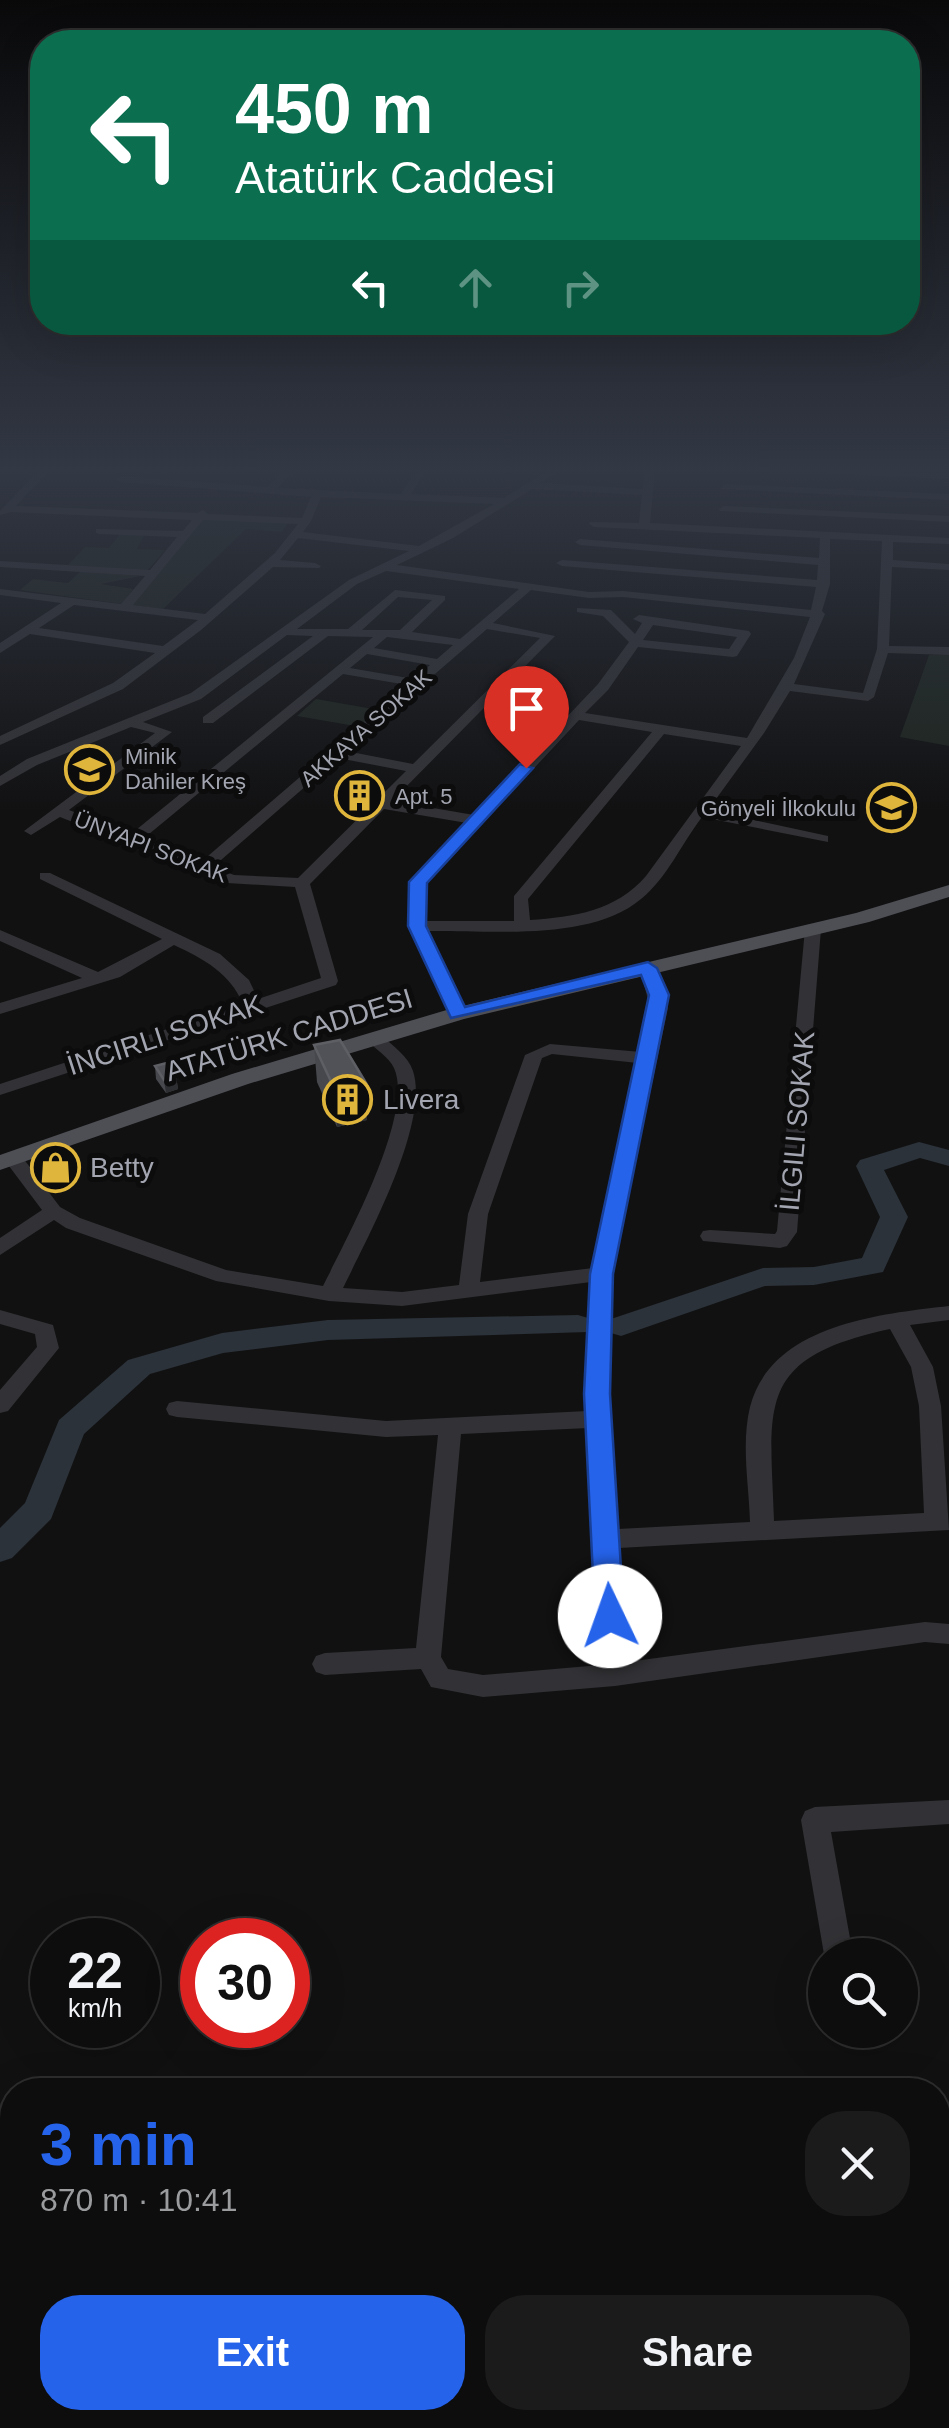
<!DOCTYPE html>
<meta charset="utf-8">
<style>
body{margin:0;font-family:Arial,sans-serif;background:#1b1b1c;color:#f1f3f6;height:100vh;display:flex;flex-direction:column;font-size:38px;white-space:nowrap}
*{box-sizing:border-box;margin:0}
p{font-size:32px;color:#9a9c9e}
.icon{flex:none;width:55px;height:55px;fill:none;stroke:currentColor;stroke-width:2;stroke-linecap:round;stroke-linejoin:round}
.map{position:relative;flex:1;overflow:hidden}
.details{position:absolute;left:0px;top:2078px;width:950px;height:352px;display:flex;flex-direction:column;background:#0d0d0e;border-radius:40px 40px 0 0;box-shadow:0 10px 40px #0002,0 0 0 2px #2d2d2e}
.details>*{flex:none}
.guide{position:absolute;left:30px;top:30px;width:890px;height:305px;border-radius:40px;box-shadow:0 10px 40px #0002,0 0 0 2px #2d2d2e;background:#0b6e4f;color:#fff;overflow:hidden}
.controls{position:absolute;left:808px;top:1938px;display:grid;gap:20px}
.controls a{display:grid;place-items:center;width:110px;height:110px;border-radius:50%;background:#0d0d0e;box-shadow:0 10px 40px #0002,0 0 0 2px #2d2d2e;font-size:50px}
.speed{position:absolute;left:30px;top:1918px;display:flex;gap:20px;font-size:50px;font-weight:700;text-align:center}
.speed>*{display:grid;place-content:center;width:130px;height:130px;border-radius:50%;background:#0d0d0e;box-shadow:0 10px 40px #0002,0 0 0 2px #2d2d2e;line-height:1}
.speed small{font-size:25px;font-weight:400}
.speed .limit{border:15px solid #d22;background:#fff;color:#111}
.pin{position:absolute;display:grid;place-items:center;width:85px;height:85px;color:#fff;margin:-102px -42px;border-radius:50% 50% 50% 0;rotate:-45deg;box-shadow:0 0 10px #0007}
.pin .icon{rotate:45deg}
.me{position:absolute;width:110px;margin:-55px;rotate:357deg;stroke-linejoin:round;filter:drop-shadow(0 0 8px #0008)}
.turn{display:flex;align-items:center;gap:35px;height:210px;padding:0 40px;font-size:45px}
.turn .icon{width:130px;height:130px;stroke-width:2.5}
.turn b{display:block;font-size:70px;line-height:85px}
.lanes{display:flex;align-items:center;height:95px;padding:0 40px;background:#0003;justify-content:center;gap:50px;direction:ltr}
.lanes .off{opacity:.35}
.round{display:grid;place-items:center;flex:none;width:105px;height:105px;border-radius:40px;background:#1b1b1c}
.overview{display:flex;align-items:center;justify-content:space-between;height:170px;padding:0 40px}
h1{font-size:60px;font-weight:800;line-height:75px;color:#2563eb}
.cta{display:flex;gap:20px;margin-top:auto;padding:20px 40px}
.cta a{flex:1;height:115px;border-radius:40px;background:#2563eb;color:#fff;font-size:40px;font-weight:800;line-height:115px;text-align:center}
.cta a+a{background:#1b1b1c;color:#f1f3f6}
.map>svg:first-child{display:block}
.green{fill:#1d241e}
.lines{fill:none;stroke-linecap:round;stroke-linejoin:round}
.river{fill:#2b3239;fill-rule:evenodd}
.minor{fill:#323236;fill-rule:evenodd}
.major{fill:#4e4f55;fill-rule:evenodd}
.wall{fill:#47484d}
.shaded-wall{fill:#2d2e31}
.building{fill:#515257;stroke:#5e5f65;stroke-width:2.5}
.route{fill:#2563eb;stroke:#184099;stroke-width:2.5}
.labels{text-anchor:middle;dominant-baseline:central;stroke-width:10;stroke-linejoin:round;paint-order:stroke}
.far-street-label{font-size:22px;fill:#a3a6b1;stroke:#0c0c0d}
.far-poi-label{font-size:22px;fill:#a3a6b1;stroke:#0c0c0d;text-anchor:start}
.street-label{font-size:28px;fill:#a3a6b1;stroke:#0c0c0d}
.poi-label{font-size:28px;fill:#a3a6b1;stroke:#0c0c0d;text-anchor:start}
</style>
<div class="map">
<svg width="949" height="2428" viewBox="0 0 949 2428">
<rect width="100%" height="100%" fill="#111112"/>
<!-- green -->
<g class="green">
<path d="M206,514L289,521L282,532L246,529L163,609L132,605Z"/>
<path d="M120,534L144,535L137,549L165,550L147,571L68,565L85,547L109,548Z"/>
<path d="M82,570L141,576L101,584L133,589L122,604L20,590L33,579L68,583Z"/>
<path d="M949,654V746L900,737L929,655Z"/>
<path d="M316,699L379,710L361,727L297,716Z"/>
</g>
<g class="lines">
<!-- river -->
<g class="river">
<path d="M919,1142L949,1150V1166L920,1158L884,1170L908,1217L883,1272L814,1285L765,1286L621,1336L611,1333L606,1326L611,1319L763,1268L814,1267L862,1258L880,1217L856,1166L860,1160Z"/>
<path d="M578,1315L588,1318L593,1325L588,1332L328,1340L223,1353L150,1374L84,1434L51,1519L12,1558L0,1562V1528L25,1503L59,1420L128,1360L222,1333L328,1320Z"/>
</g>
<!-- minor -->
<g class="minor">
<path d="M38,471H49L16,506L197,513L203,510L208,514L302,518L311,497L121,482L116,479L121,476L268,487L283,471H293L278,488L401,494L416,471H426L411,494L504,498L547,471H559L541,483L643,489L645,471H655L650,523L949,538V544L893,542V560L949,564V570L892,567L889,646L949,647V655L888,653L874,697L868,701L790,691L764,733L708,810L828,836V842L702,817C682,843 667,878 641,899C590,942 490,930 427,931L467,1014L464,1018H452L449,1014L409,926L410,883L467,823L384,809L310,884L338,981L336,985L0,1095V1084L243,1004C230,973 204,959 174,945L120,977L0,1014V1003L82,978L0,941V930L98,972L162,939L40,879V873H50L220,954L249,980L258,999L321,978L295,887L227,883L60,817L31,835L24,831L155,733L131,727L37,765L0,786V776L27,759L191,693L349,580L409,551L298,538L280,560L315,563L321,566L319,568L273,567L201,630L123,689L0,745V736L113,683L155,653L30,634L0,653V643L61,603L0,595V589L121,604L145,576L0,567V561L150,570L177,537L100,534L96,533V529L183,531L192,520L11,512L0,515V511ZM532,489L642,495L639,523L590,522L589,524L594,527L820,538L819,558L580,539L575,542L580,545L818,565L817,580L562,560L556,563L562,566L816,587L811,610L623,591L589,592L397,565L453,538ZM321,497L494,504L419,546L303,532L311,521ZM203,520L298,524L275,553L205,614L133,605ZM830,539L882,541L877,649L863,693L794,684L825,614L822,611L830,584ZM386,571L519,589L460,639L412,632L445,600V596L395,590L348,629H297L357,584ZM531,590L589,598L623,597L810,617L794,658L747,738L585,713L608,690L638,647L733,657L737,656L751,634L749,631L639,615L633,619L642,623L635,634L611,610L577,608V612L603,616L629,642L598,684L474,815L392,801L555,636L493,623ZM398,597L432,600L400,630H362ZM74,605L198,620L163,646L39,628ZM653,625L737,637L729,649L643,640ZM487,629L540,638L413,764L346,751ZM287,635L313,636L203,717V723H213L328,636L373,637L131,834L69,810L172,732L143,722L201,699ZM387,637L453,645L437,659L374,648ZM367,654L430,665L414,679L350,668ZM343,674L407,685L201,862L143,839ZM579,720L652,732L514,896V921H425L426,884ZM664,734L741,746L646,876C616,911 574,917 530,920L528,899ZM338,758L406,771L298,878L234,875L213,867Z"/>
<path d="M827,471L949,473V479L832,474Z"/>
<path d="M725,484L949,494V500L721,489Z"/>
<path d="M724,506L949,516V522L720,511L719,509Z"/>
<path d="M813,924L821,929L797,1232L787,1246L780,1248L703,1241L700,1236L703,1231L710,1230L775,1234L777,1231L805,929Z"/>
<path d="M648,963L656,968L668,1008L612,1274L608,1393L618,1529L750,1522C749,1485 741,1444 750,1407C771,1325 879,1314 949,1306V1320L910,1325L933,1367L941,1406L949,1530L619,1548L627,1662L925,1622L949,1624V1644L925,1642L615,1686L483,1697L431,1687L421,1669L325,1675L316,1672L312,1664L316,1656L325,1653L416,1648L438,1435L386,1437L177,1417L169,1415L166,1409L169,1403L177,1401L386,1421L587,1411L591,1282L402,1306L329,1301L216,1281L66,1228L54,1220L0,1255V1238L42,1210L3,1158L13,1152L20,1154L60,1207L80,1218L226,1270L323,1286C345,1242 415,1114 394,1068C389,1057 375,1049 367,1040L370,1036H382C393,1046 408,1056 413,1071C430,1123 367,1239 343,1288L402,1292L459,1285L468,1214L525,1055L550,1044L641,1052L650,1008L640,968ZM552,1054L638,1063L593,1268L480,1282L488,1214L542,1058ZM890,1329L911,1367L919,1406L924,1513L774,1521C770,1404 755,1358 890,1329ZM588,1428L601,1665L483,1675L448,1669L441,1657L461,1434Z"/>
<path d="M0,1310L53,1325L59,1348L8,1411L0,1413V1390L37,1347L35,1334L0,1324Z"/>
<path d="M949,1800V1824L831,1832L853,1955H825V1960L801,1820L805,1811L815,1807Z"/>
<path d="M0,2128L12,2134V2174L0,2169Z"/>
<path d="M424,2418H507L511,2428H428Z"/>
</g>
<!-- major -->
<path class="major" d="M949,885V897L869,922L464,1019L248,1084L0,1170V1155L232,1074L450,1009L856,913Z"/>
</g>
<!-- wall -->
<g class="wall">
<path d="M314,1045L366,1083L367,1120L337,1127L317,1082Z"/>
<path d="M155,1066L176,1076L178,1089L166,1093L156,1079Z"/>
</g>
<!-- shaded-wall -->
<g class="shaded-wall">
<path d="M176,1076L178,1089L166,1093L164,1080Z"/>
<path d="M366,1083L367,1120L337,1127L335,1090Z"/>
</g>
<!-- building -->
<g class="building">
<path d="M340,1040L366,1083L335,1090L314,1045Z"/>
<path d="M167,1063L176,1076L164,1080L155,1066Z"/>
</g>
<!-- sky -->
<linearGradient id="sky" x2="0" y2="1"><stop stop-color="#09090a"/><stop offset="0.58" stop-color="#323844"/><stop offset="1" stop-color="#323844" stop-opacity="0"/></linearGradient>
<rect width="949" height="811" fill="url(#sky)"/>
<!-- route -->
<path class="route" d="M520,764L533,768L427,883L426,926L465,1007L648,962L657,968L669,995L613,1274L610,1394L624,1616L620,1624H599L595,1616L584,1394L590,1274L649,995L641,975L451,1018L408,926L409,882Z"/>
<!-- icons -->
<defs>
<symbol id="school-ring" viewBox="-11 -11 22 22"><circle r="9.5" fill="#0c0c0d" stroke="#e0b53b" stroke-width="1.5"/><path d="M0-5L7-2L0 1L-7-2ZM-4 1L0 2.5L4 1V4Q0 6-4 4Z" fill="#e0b53b"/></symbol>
<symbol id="building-ring" viewBox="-11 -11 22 22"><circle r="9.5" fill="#0c0c0d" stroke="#e0b53b" stroke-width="1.5"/><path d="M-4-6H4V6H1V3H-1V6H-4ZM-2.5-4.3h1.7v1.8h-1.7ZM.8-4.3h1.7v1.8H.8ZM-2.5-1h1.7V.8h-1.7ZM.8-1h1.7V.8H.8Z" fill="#e0b53b"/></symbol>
<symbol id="shop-ring" viewBox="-11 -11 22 22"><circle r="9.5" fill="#0c0c0d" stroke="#e0b53b" stroke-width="1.5"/><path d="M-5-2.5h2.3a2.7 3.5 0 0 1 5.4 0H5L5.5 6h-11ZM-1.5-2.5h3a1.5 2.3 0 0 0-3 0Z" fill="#e0b53b"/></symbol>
</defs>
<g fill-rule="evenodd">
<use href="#school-ring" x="62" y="742" width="55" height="55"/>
<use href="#building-ring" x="332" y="768" width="55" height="55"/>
<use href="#school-ring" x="864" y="780" width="55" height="55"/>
<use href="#building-ring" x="320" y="1072" width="55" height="55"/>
<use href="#shop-ring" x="28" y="1140" width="55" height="55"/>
</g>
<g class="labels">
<!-- far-street labels -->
<g class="far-street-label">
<text transform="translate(366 728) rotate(-41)">AKKAYA SOKAK</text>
<text transform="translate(151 847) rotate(21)">ÜNYAPI SOKAK</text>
</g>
<!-- far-poi labels -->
<g class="far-poi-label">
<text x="125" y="756">Minik<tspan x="125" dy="25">Dahiler Kreş</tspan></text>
<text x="395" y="796">Apt. 5</text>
<text x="856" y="808" text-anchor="end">Gönyeli İlkokulu</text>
</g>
<!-- street labels -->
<g class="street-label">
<text transform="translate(165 1035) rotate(-18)">İNCIRLI SOKAK</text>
<text transform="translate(289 1035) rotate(-17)">ATATÜRK CADDESI</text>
<text transform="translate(797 1121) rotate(-85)">İLGILI SOKAK</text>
</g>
<!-- poi labels -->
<g class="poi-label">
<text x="383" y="1099">Livera</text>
<text x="90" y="1167">Betty</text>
</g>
</g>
</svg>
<div class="controls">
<a><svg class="icon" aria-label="search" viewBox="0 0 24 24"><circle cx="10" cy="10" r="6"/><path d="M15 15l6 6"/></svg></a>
</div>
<div class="speed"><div>22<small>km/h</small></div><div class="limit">30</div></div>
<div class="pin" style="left:526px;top:768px;background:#d93025"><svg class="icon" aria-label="arrive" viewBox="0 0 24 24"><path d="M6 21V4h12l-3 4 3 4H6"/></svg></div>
<svg class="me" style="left:610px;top:1616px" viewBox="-20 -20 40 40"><circle r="19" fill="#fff"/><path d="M0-13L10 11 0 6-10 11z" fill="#2563eb"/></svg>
<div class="guide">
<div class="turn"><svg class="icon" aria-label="left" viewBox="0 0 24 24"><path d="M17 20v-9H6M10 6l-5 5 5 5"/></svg><div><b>450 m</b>Atatürk Caddesi</div></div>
<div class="lanes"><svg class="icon" aria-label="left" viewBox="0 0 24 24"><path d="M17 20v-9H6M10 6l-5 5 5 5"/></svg><svg class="icon off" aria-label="ahead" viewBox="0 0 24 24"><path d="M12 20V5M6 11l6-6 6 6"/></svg><svg class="icon off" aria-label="right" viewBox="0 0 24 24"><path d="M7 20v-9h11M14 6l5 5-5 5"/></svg></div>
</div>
<section class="details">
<div class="overview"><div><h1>3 min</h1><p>870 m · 10:41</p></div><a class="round"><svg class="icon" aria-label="close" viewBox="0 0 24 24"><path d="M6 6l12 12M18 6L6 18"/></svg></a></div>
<div class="cta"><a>Exit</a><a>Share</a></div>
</section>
</div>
